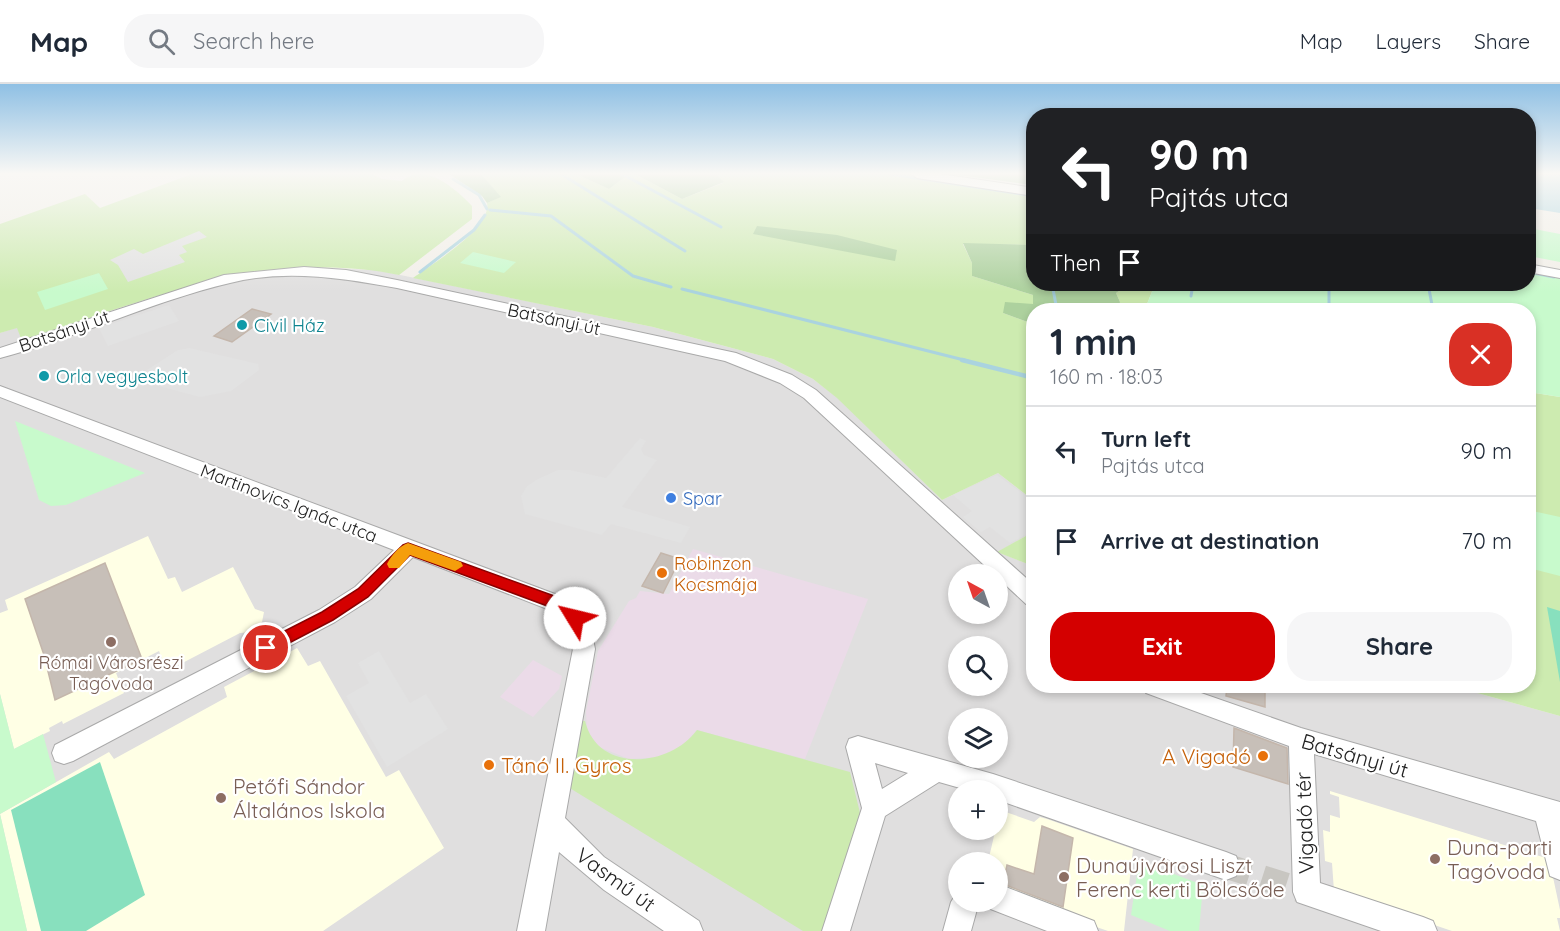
<!DOCTYPE html>
<meta charset="utf-8">
<style>
body{margin:0;font-family:Quicksand,sans-serif;background:#f6f6f7;color:#1f2937;height:100vh;display:flex;flex-direction:column;font-size:22px;white-space:nowrap}
*{box-sizing:border-box;margin:0}
p{font-size:20px;color:#747a83}
.icon{flex:none;width:33px;height:33px;fill:none;stroke:currentColor;stroke-width:2;stroke-linecap:round;stroke-linejoin:round}
.map{position:relative;flex:1;overflow:hidden}
.side{position:absolute;left:1026px;top:219px;width:510px;height:390px;display:flex;flex-direction:column;background:#fff;border-radius:24px;box-shadow:0 3px 9px #0003}
.side>*{flex:none}
.top-card{position:absolute;left:1026px;top:24px;width:510px;height:183px;border-radius:24px;box-shadow:0 3px 9px #0003;background:#202124;color:#fff;overflow:hidden}
.needle{width:39px;rotate:320deg}
.controls{position:absolute;left:948px;top:480px;display:grid;gap:12px}
.controls a{display:grid;place-items:center;width:60px;height:60px;border-radius:50%;background:#fff;box-shadow:0 3px 9px #0003;font-size:30px}
.pin{position:absolute;display:grid;place-items:center;width:51px;height:51px;color:#fff;margin:-26px;border:3px solid #fff;border-radius:50%;box-shadow:0 2px 6px #0007}
.me{position:absolute;width:66px;margin:-33px;rotate:306deg;stroke-linejoin:round;filter:drop-shadow(0 0 4px #0008)}
.turn{display:flex;align-items:center;gap:21px;height:126px;padding:0 24px;font-size:27px}
.turn .icon{width:78px;height:78px;stroke-width:2.5}
.turn b{display:block;font-size:42px;line-height:51px}
.then{display:flex;align-items:center;height:57px;padding:0 24px;background:#0003;gap:12px;font-size:22px}
.round{display:grid;place-items:center;flex:none;width:63px;height:63px;border-radius:24px;background:#f6f6f7}
.headline{display:flex;align-items:center;justify-content:space-between;height:102px;padding:0 24px}
h1{font-size:36px;font-weight:700;line-height:45px}
.primary-button{display:flex;gap:12px;margin-top:auto;padding:12px 24px}
.primary-button a{flex:1;height:69px;border-radius:24px;background:#d40000;color:#fff;font-size:24px;font-weight:700;line-height:69px;text-align:center}
.primary-button a+a{background:#f6f6f7;color:#1f2937}
ul{padding:0;list-style:none}
li{display:flex;align-items:center;gap:18px;height:90px;padding:0 24px;border-top:2px solid #e0e1e3}
li div{flex:1}
li b{display:block;font-size:22px}
li em{font-style:normal}
header{display:flex;align-items:center;gap:36px;box-sizing:border-box;height:84px;padding:0 30px;background:#fff;border-bottom:2px solid #e0e1e3}
header strong{font-size:28px}
nav{display:flex;gap:33px;margin-inline-start:auto;font-size:21px}
.search{width:420px;height:54px;background:#f6f6f7;display:flex;align-items:center;gap:15px;box-sizing:border-box;padding:0 21px;border-radius:24px;color:#747a83;font-size:22px}
.map>svg:first-child{display:block}
.residential{fill:#e0dfdf;fill-rule:evenodd}
.industrial{fill:#ebdbe8}
.education{fill:#ffffe5}
.grass{fill:#cdebb0}
.forest{fill:#add19e}
.park{fill:#c8facc}
.pitch{fill:#88e0be}
.parking{fill:#e2e2e2}
.water{fill:#aad3df}
.lines{fill:none;stroke-linecap:round;stroke-linejoin:round}
.stream-far1{stroke:#aad3df;stroke-width:3}
.stream{stroke:#aad3df;stroke-width:4.5}
.building{fill:#c7bfb8;stroke:#c4b6ab;stroke-width:1.5}
.minor-tunnel{stroke:#c8c6c1;stroke-width:25;stroke-dasharray:25 13;stroke-linecap:butt}
.minor-casing{stroke:#a9a9a9;stroke-width:2}
.minor{fill:#fff;fill-rule:evenodd}
.route{fill:#d40000;stroke:#8a0000;stroke-width:1.5}
.slow{fill:#f59e0b}
.culture-dot{fill:#0f9aa8;stroke:#fff;stroke-width:2}
.shop-dot{fill:#3f7fe0;stroke:#fff;stroke-width:2}
.food-dot{fill:#e8710a;stroke:#fff;stroke-width:2}
.education-dot{fill:#8d6e63;stroke:#fff;stroke-width:2}
.labels{text-anchor:middle;dominant-baseline:central;stroke-width:4.5;stroke-linejoin:round;paint-order:stroke}
.street-label{font-size:18px;fill:#222;stroke:#fff}
.culture-label{font-size:18px;fill:#0d838f;stroke:#fff;text-anchor:start}
.shop-label{font-size:18px;fill:#366cbe;stroke:#fff;text-anchor:start}
.food-label{font-size:18px;fill:#c56008;stroke:#fff;text-anchor:start}
.education-label{font-size:18px;fill:#785e54;stroke:#fff}
.near-street-label{font-size:21px;fill:#222;stroke:#fff}
.near-food-label{font-size:21px;fill:#c56008;stroke:#fff;text-anchor:end}
.near-education-label{font-size:21px;fill:#785e54;stroke:#fff;text-anchor:start}
</style>
<header>
<strong>Map</strong>
<div class="search"><svg class="icon" aria-label="search" viewBox="0 0 24 24"><circle cx="10" cy="10" r="6"/><path d="M15 15l6 6"/></svg>Search here</div>
<nav><a>Map</a><a>Layers</a><a>Share</a></nav>
</header>
<div class="map">
<svg width="1560" height="847" viewBox="0 0 1560 847">
<rect width="100%" height="100%" fill="#f2efe9"/>
<!-- residential -->
<path class="residential" d="M293,183L376,186L653,243L773,275L813,295L838,314L942,416L998,389L1033,416V448L998,468L1033,482L1034,602H1452L1560,632V847H0V249L18,243L22,257L175,206L236,190ZM958,490H998V530H958ZM958,562H998V602H958ZM958,634H998V674H958ZM958,706H998V746H958ZM958,778H998V818H958Z"/>
<!-- industrial -->
<g class="industrial">
<path d="M693,465L868,515L805,675L697,646L683,661L663,673L629,675L599,663L587,647L586,628L598,567L629,517L636,514L640,507L669,510Z"/>
<path d="M533,576L562,592L559,605L533,633L500,613Z"/>
</g>
<!-- education -->
<g class="education">
<path d="M148,452L168,495L175,493L182,508L233,483L255,525L264,528L262,538L252,548L240,549L167,587L159,567L116,589L124,609L63,640L62,637L49,644L50,647L14,665L0,610V529L8,526L5,516Z"/>
<path d="M297,564L308,582L320,577L386,693L399,686L444,764L323,847H27L0,730L109,668L114,675L227,613L224,603Z"/>
<path d="M1330,707L1546,774L1550,779L1560,826V834H1557L1560,847H1452L1334,807L1332,779L1325,777L1323,746L1330,748V731L1340,734L1339,713L1330,710Z"/>
<path d="M1000,726L1034,738L1040,733L1047,735L1133,765L1124,847H1108L998,809V778H988Z"/>
</g>
<!-- grass -->
<g class="grass">
<path d="M192,90H372L382,95L402,97C425,78 455,104 472,122V135L399,191C267,164 145,216 22,257L17,244L0,249V140L85,110L100,124Z"/>
<path d="M481,90H576L609,105L629,90H635L682,115L723,99L716,90H907L1033,110V161L963,160L972,179V192L1033,211V220L1003,229L1033,240V416L998,389L942,416L837,314L813,295L773,275L653,243L413,194C432,180 492,144 487,119L500,113Z"/>
<path d="M1130,200H1155L1145,225L1150,226H1086L1102,223L1111,225L1120,218L1116,209Z"/>
<path d="M1529,308L1560,313V632L1452,602H1528Z"/>
<path d="M1033,448V482L997,468Z"/>
<path d="M580,637H585C598,690 670,683 697,646L850,688L861,733L826,847H803L568,703Z"/>
</g>
<!-- forest -->
<g class="forest">
<path d="M449,90H481L501,113L487,119L482,112Z"/>
<path d="M576,90H629L609,105Z"/>
<path d="M635,90H716L724,98L682,115Z"/>
<path d="M950,90H1033V101Z"/>
<path d="M757,142L837,151L897,166L895,177L753,150Z"/>
<path d="M963,159L1033,161L1034,200H1130L1116,209L1120,218L1118,224L1034,226L1033,240L1003,229L1005,218L1033,220V211L972,192V179Z"/>
</g>
<!-- park -->
<g class="park">
<path d="M1529,144L1560,150V178L1529,172Z"/>
<path d="M473,168L516,178L504,189L460,179Z"/>
<path d="M1529,188L1560,193V313L1529,308L1528,226L1145,225L1155,200H1528Z"/>
<path d="M99,189L108,205L45,226L37,208Z"/>
<path d="M15,337L145,389L66,421L51,422L39,416Z"/>
<path d="M1528,426L1560,433V492L1529,484Z"/>
<path d="M0,610L14,665L43,650L56,698L0,730L27,847H0Z"/>
<path d="M1139,777L1203,801L1199,847H1170L1131,831Z"/>
</g>
<!-- pitch -->
<g class="pitch">
<path d="M1547,523L1560,527V598Z"/>
<path d="M100,678L145,811L86,847H41L11,726Z"/>
</g>
<!-- parking -->
<g class="parking">
<path d="M199,147L207,153L182,162L187,168L179,171L185,178L128,198L118,181L110,176L134,165L143,170Z"/>
<path d="M169,221L179,237L108,262L99,244Z"/>
<path d="M189,264L258,280L259,286L231,307L200,313L133,295L178,266Z"/>
<path d="M640,354L646,357L641,365L644,371L657,376L622,423L690,443L681,459L611,440L602,451L525,430L521,412L527,402L536,396L558,386H570L606,394Z"/>
<path d="M997,391L1033,417V447L1010,459L990,443L981,448L963,433L972,427L953,411Z"/>
<path d="M379,567L410,619L426,610L448,645L387,683L346,612L369,599L358,579Z"/>
</g>
<!-- water -->
<path class="water" d="M1528,90H1560V129L1529,124Z"/>
<g class="lines">
<!-- stream-far1 -->
<g class="stream-far1">
<path d="M561,90L685,167"/>
<path d="M622,90L721,143"/>
<path d="M890,90L1034,112"/>
<path d="M453,95L479,111L487,125"/>
<path d="M490,126L551,132L633,192L671,203"/>
<path d="M420,188L474,146L485,131"/>
<path d="M1528,188L1554,193"/>
<path d="M1052,200L1057,226"/>
<path d="M1329,200V226"/>
<path d="M1428,200L1433,226"/>
<path d="M682,205L968,277"/>
<path d="M1191,212L1193,200"/>
</g>
<!-- stream -->
<path class="stream" d="M962,276L1034,294"/>
</g>
<!-- building -->
<g class="building">
<path d="M252,225L271,230L232,258L214,252Z"/>
<path d="M661,469L680,475L663,509L642,502Z"/>
<path d="M105,479L142,575L55,616L44,571L25,515Z"/>
<path d="M1227,602H1265V623L1226,612Z"/>
<path d="M1234,644L1287,664L1288,700L1233,683Z"/>
<path d="M1042,742L1073,754L1063,823L1003,800L1007,781L1034,790Z"/>
</g>
<g class="lines">
<!-- minor-tunnel -->
<path class="minor-tunnel" d="M1226,782L1307,808"/>
<defs>
<g id="minor">
<path d="M911,90H940L1034,104V112L917,94Z"/>
<path d="M1528,180L1560,186V194L1528,188Z"/>
<path d="M304,183L346,186L397,196L736,269L792,291L816,306L1034,501V522L1026,520L804,314L780,299L725,277L397,204C342,194 285,185 230,199C153,217 77,254 0,274V264L224,191Z"/>
<path d="M0,302L571,516L590,540L595,565L565,734L604,773L699,837L703,847H664L604,806L559,768L545,847H517L573,565L571,549L555,528L413,473L371,515L335,538L73,677L64,680L55,677L52,669L55,661L319,526L355,503L394,466L0,313Z"/>
<path d="M1142,602H1181L1301,644L1560,718V796L1550,792L1536,737L1314,670L1320,799L1423,833L1433,837L1437,847H1381L1297,818L1293,808L1289,662L1146,609Z"/>
<path d="M858,652L993,690L1226,768L1236,772L1240,782L1236,792L1226,796L998,716V706H967L939,698L885,732L850,847H822L862,724L846,663L849,655ZM875,679L908,689L882,705Z"/>
<path d="M998,800L1094,837L1098,847H1047L988,824L986,818H998Z"/>
<path d="M958,807V818H979L971,847H943L951,818Z"/>
</g>
</defs>
<!-- minor casing -->
<use href="#minor" class="minor-casing"/>
<!-- minor -->
<use href="#minor" class="minor"/>
</g>
<!-- sky -->
<linearGradient id="sky" x2="0" y2="1"><stop stop-color="#8fc0e4"/><stop offset="0.43" stop-color="#f9f8f5"/><stop offset="1" stop-color="#f9f8f5" stop-opacity="0"/></linearGradient>
<rect width="1560" height="208" fill="url(#sky)"/>
<!-- route -->
<path class="route" d="M408,459L568,517L583,534L575,540L558,526L410,471L368,513L333,536L272,568H261L259,564L261,559L322,528L358,505L403,461Z"/>
<!-- slow -->
<path class="slow" d="M408,459L461,478L463,482L455,487L410,471L399,484H389L387,480C391,472 399,462 408,459Z"/>
<!-- markers -->
<g class="culture-dot">
<circle cx="242" cy="241" r="6"/>
<circle cx="44" cy="292" r="6"/>
</g>
<circle class="shop-dot" cx="671" cy="414" r="6"/>
<g class="food-dot">
<circle cx="662" cy="489" r="6"/>
<circle cx="1263" cy="672" r="6"/>
<circle cx="489" cy="681" r="6"/>
</g>
<g class="education-dot">
<circle cx="111" cy="558" r="6"/>
<circle cx="221" cy="714" r="6"/>
<circle cx="1435" cy="775" r="6"/>
<circle cx="1064" cy="793" r="6"/>
</g>
<g class="labels">
<!-- street labels -->
<g class="street-label">
<text transform="translate(554 235) rotate(12)">Batsányi út</text>
<text transform="translate(64 247) rotate(-19)">Batsányi út</text>
<text transform="translate(289 419) rotate(21)">Martinovics Ignác utca</text>
</g>
<!-- culture labels -->
<g class="culture-label">
<text x="254" y="241">Civil Ház</text>
<text x="56" y="292">Orla vegyesbolt</text>
</g>
<!-- shop labels -->
<g class="shop-label">
<text x="683" y="414">Spar</text>
</g>
<!-- food labels -->
<g class="food-label">
<text x="674" y="479">Robinzon<tspan x="674" dy="21">Kocsmája</tspan></text>
</g>
<!-- education labels -->
<g class="education-label">
<text x="111" y="578">Római Városrészi<tspan x="111" dy="21">Tagóvoda</tspan></text>
</g>
<!-- near-street labels -->
<g class="near-street-label">
<text transform="translate(1355 671) rotate(16)">Batsányi út</text>
<text transform="translate(1304 739) rotate(-92)">Vigadó tér</text>
<text transform="translate(616 795) rotate(36)">Vasmű út</text>
</g>
<!-- near-food labels -->
<g class="near-food-label">
<text x="1251" y="672">A Vigadó</text>
<text x="501" y="681" text-anchor="start">Tánó II. Gyros</text>
</g>
<!-- near-education labels -->
<g class="near-education-label">
<text x="233" y="702">Petőfi Sándor<tspan x="233" dy="24">Általános Iskola</tspan></text>
<text x="1447" y="763">Duna-parti<tspan x="1447" dy="24">Tagóvoda</tspan></text>
<text x="1076" y="781">Dunaújvárosi Liszt<tspan x="1076" dy="24">Ferenc kerti Bölcsőde</tspan></text>
</g>
</g>
</svg>
<div class="controls">
<a><svg class="needle" viewBox="-14 -14 28 28"><path d="M0-13l5 13h-10z" fill="#e53935"/><path d="M0 13l5-13h-10z" fill="#747a83"/></svg></a>
<a><svg class="icon" aria-label="search" viewBox="0 0 24 24"><circle cx="10" cy="10" r="6"/><path d="M15 15l6 6"/></svg></a>
<a><svg class="icon" aria-label="layers" viewBox="0 0 24 24"><path d="M12 4l9 5-9 5-9-5zM3 14l9 5 9-5"/></svg></a>
<a>+</a>
<a>−</a>
</div>
<div class="pin" style="left:266px;top:564px;background:#d93025"><svg class="icon" aria-label="arrive" viewBox="0 0 24 24"><path d="M6 21V4h12l-3 4 3 4H6"/></svg></div>
<svg class="me" style="left:575px;top:534px" viewBox="-20 -20 40 40"><circle r="19" fill="#fff"/><path d="M0-13L10 11 0 6-10 11z" fill="#d40000"/></svg>
<div class="top-card">
<div class="turn"><svg class="icon" aria-label="left" viewBox="0 0 24 24"><path d="M17 20v-9H6M10 6l-5 5 5 5"/></svg><div><b>90 m</b>Pajtás utca</div></div>
<div class="then">Then<svg class="icon" aria-label="arrive" viewBox="0 0 24 24"><path d="M6 21V4h12l-3 4 3 4H6"/></svg></div>
</div>
<section class="side">
<div class="headline"><div><h1>1 min</h1><p>160 m · 18:03</p></div><a class="round" style="background:#d93025;color:#fff"><svg class="icon" aria-label="close" viewBox="0 0 24 24"><path d="M6 6l12 12M18 6L6 18"/></svg></a></div>
<ul>
<li><svg class="icon" aria-label="left" viewBox="0 0 24 24"><path d="M17 20v-9H6M10 6l-5 5 5 5"/></svg><div><b>Turn left</b><p>Pajtás utca</p></div><em>90 m</em></li>
<li><svg class="icon" aria-label="arrive" viewBox="0 0 24 24"><path d="M6 21V4h12l-3 4 3 4H6"/></svg><div><b>Arrive at destination</b></div><em>70 m</em></li>
</ul>
<div class="primary-button"><a>Exit</a><a>Share</a></div>
</section>
</div>
